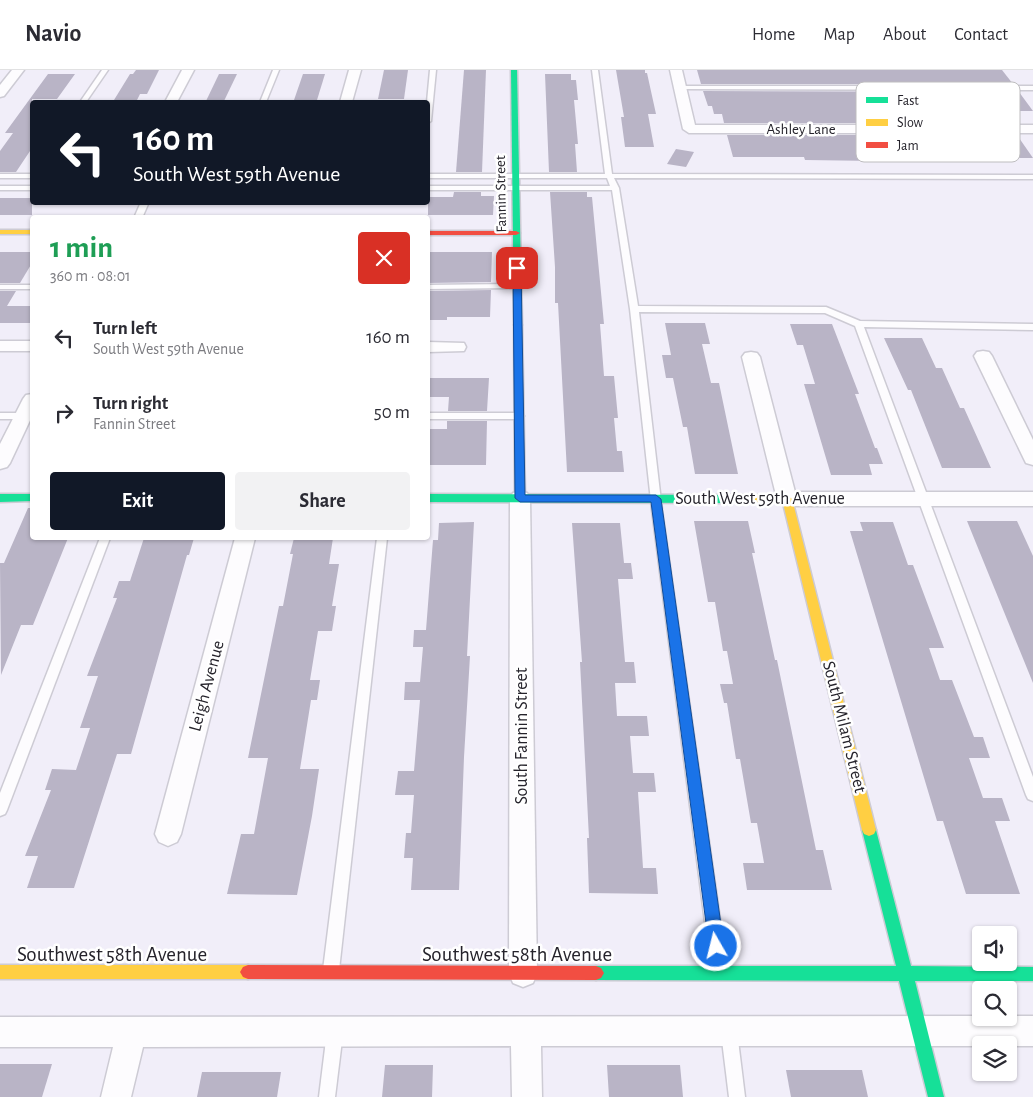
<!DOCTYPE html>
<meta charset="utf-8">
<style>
body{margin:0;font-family:"Alegreya Sans",sans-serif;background:#f2f2f3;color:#2b2b33;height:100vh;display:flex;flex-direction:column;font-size:19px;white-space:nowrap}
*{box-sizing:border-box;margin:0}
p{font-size:16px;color:#7c7c81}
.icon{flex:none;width:28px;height:28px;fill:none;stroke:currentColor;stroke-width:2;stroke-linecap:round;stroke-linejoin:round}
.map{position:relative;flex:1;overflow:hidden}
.details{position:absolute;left:30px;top:145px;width:400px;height:325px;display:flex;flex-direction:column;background:#fff;border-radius:5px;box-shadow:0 1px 4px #0004}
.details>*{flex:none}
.banner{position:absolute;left:30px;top:30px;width:400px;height:105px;border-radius:5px;box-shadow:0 1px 4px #0004;background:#111827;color:#fff;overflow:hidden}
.fabs{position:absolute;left:972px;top:856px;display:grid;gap:10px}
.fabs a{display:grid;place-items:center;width:45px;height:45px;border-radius:5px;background:#fff;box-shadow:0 1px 4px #0004;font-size:25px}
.pin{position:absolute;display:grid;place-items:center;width:42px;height:42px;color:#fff;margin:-21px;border-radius:10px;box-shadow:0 2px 8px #0006}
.me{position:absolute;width:55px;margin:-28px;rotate:352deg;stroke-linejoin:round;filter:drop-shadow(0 0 4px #0008)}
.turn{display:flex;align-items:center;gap:18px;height:105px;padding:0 20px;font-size:22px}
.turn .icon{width:65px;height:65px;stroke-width:2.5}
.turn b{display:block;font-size:35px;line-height:42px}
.round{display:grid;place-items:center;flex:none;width:52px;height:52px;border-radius:5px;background:#f2f2f3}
.overview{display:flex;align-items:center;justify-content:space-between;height:85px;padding:0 20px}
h1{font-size:30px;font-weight:700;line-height:38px;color:#1e9e55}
.button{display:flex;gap:10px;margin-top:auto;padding:10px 20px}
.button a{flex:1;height:58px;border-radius:5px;background:#111827;color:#fff;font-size:20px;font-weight:700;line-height:58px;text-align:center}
.button a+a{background:#f2f2f3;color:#2b2b33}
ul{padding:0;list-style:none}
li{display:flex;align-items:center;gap:15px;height:75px;padding:0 20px}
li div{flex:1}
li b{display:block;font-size:19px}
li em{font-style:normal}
header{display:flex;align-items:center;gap:30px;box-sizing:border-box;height:70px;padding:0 25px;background:#fff;border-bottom:1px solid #e1e1e2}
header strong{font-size:24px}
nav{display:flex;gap:28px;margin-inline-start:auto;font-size:18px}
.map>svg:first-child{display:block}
.building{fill:#b9b4c6}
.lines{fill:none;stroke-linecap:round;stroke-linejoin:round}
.lane-casing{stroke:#cdcbd4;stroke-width:3}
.street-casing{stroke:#cdcbd4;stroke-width:3}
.fast-casing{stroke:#cdcbd4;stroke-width:3}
.slow-casing{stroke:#cdcbd4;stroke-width:3}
.jam-casing{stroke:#cdcbd4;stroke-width:3}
.lane{fill:#fdfcfe;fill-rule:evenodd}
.street{fill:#fdfcfe;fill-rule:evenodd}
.fast{fill:#16e098;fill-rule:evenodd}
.slow{fill:#ffcf43;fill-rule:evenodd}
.jam{fill:#f24e42;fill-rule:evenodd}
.route{fill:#1a73e8;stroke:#114b97}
.labels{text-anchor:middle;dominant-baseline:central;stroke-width:5;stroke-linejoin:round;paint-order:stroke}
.far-street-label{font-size:15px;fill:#25232b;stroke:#fff}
.street-label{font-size:18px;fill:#25232b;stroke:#fff}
.near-street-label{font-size:21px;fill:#25232b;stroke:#fff}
.key{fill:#fff;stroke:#bebdbf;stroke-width:1}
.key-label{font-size:14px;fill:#25232b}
</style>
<header>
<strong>Navio</strong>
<nav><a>Home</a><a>Map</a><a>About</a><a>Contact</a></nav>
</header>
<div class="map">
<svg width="1033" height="1027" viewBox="0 0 1033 1027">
<rect width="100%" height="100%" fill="#f1eef9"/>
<!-- building -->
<g class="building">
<path d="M136,0H159L147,24H140L137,30H114L130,4H133Z"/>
<path d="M384,0H408L404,29H378Z"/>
<path d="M464,0H486L482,102H456Z"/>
<path d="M616,0H645V3H647L656,44H648L654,77H625L621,47H624Z"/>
<path d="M697,0H1002L1013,14H701Z"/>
<path d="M48,4H75L57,29H32V78L16,102H0V81L13,63H5Z"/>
<path d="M219,4H237L224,31H206Z"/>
<path d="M303,4H325L317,30H294Z"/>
<path d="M545,4H571V10H576L578,30H574L578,74H575L577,102H549Z"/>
<path d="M703,21L1019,22L1033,41H1001L1008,53H724L722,44H714L712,36H708Z"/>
<path d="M727,65H1017L1033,88L875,87L877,91L805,90L804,87H733Z"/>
<path d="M676,79L694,82L686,97L667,94Z"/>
<path d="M454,122H481V126H494L493,145H428V127H453Z"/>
<path d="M550,122H587V127H592L604,254H600L604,306H614L618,348H614L617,381H622L624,402H567L558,233H555V197Z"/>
<rect x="0" y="128" width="32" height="17"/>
<path d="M0,182H32V193L20,213H0Z"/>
<path d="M428,182H492L491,212L428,213Z"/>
<path d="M491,220L490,247H447V250H428V221Z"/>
<path d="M0,221H16L7,236H32V253H0Z"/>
<path d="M665,253H705L710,274H702L711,313H719L738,404H695L687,357H683L673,308H666L662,285H671Z"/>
<path d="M790,254H832L859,324H855L875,378H877L883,394H869L872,405H831L804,314H815L803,275H797Z"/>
<path d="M884,268H922L936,298H942L960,338H964L991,398H942L911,320H908Z"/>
<path d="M428,308H489L487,341H448L449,327H428Z"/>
<path d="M447,351H487L486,395H428V359H447Z"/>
<path d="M28,438H32V468H68L33,555H21L1,605L0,493H4Z"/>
<path d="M694,451H748L755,483H752L775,590H777L816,780H823L832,820H747L743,793H764L757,753H751L740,689H736L727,633H724L720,614H733L727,581H723L715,532H708Z"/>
<path d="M967,451H1017L1033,486V613Z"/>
<path d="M474,452L467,586H470L464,687L459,820H411L413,788H404L406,763H411L414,725H395L398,701H414L420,630H404L405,612H420L423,577H413L414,560H426L433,470H438L439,453Z"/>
<path d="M860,452H893L908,495H913L944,578H929L940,610H952L974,667H983L990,688H969L983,728H1002L1010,751H995L1020,824H966L943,751H937L850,461H863Z"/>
<path d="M572,453H620L624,493H631L633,509H618L619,521L625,592H634L636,613H615L617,646H647L649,666H630L633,703H654L656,722H638L643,798H656L658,824L589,823L587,768H589L580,592H582Z"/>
<path d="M144,468H194L189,485H187L131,684H117L74,818H27L38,786H25L51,720H45L52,699L76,700L90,658H80L98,606H87L117,528H113L119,511H130Z"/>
<path d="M294,468H333L329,494H339L332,536H336L332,561H318L310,610H320L317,630H311L300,699H319L312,746L297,825L227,824L241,764H254L268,688H248L279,536H283L293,484H290Z"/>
<path d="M0,994H52L42,1027H0Z"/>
<path d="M385,995H433L432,1027H382Z"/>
<path d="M607,995H680L683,1027H609Z"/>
<path d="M786,1000H862L868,1027H791Z"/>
<path d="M202,1002H281L277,1027H197Z"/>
</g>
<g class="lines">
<defs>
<g id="lane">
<path d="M102,0H108L86,32H80Z"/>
<path d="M273,0H279L266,32H260Z"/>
<path d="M430,0H436L431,51L428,53L427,32Z"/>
<path d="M592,0H598L612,104L1033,105V109L614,108L619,118L638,236L826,237L860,251L1033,254V260L864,257L1033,707V731L1028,729L1026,725L855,256L825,243L639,242L662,440L727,899L724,904L719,906L714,904L711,899L652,440L630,239L612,120H428V116H610L607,108H428V104H605Z"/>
<path d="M680,16H1033V20L678,19L677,18Z"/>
<rect x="0" y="104" width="32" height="4"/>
<rect x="0" y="116" width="32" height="4"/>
<path d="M141,132H149L142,148H134Z"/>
<path d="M517,214H520V218L428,219V215Z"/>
<rect x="0" y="215" width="32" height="4"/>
<rect x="0" y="343" width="32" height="6"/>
<path d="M428,343H519L524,346L519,349H428Z"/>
<path d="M100,468H110L7,740L5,744L0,746V723Z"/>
<path d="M377,468H387L339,900L336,905L331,907L326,905L323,900Z"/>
<path d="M335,954L341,956L343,962L335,1027H319L327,962L329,956Z"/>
<path d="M729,954L735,956L737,962L745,1027H729L721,962L723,956Z"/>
</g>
<g id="street">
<path d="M12,0H24L4,26L0,27V15Z"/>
<path d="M182,0H194L177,32H165Z"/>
<path d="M349,0H361L352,32H340Z"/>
<path d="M670,0H682L695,55H1033V63H689L683,59Z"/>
<rect x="0" y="271" width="32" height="10"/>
<path d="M428,272L464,273L466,277L464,281L428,282Z"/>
<path d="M983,281L989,282L992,286L1033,370V395L1026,393L1024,389L974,286L977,282Z"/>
<path d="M751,282L757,283L760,287L795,422H1033V436H787L780,434L777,429L742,287L745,283Z"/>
<path d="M32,324V346L10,393L7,397L0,399V374L23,329L26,325Z"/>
<path d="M520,421L527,423L530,428L537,903L533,913L523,917L513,913L509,903L510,428L513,423Z"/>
<path d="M235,468H255L181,764L177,772L168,776L159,772L155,764Z"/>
<path d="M981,946H1033V976H541L542,1027H512L511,976L143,977L131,1027H101L113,977H0V947Z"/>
</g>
<g id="fast">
<path d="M511,0H517L522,255L518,258L514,255Z"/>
<path d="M0,424H32V431L0,432Z"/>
<path d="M428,424L728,425L733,429L728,433L428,432Z"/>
<path d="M869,754L874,756L876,760L911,896L1033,897V911H915L944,1027H928L899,911L596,910L591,908L588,903L591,898L596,896H896L862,760L864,756Z"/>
</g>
<g id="slow">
<rect x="0" y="160" width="32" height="4"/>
<path d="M518,252L522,255L525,428L520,432L515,428L514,255Z"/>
<path d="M728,425H787L792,429L876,760L874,764L869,766L864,764L862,760L783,433L724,431L723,429Z"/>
<path d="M0,895H248L253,897L256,902L253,907L248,909H0Z"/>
</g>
<g id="jam">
<path d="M428,161H516L520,163L516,165H428Z"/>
<path d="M248,895L596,896L601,898L604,903L601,908L596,910L248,909L243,907L240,902L243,897Z"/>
</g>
</defs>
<!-- lane casing -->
<use href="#lane" class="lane-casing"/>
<!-- street casing -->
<use href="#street" class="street-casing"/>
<!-- fast casing -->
<use href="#fast" class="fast-casing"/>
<!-- slow casing -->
<use href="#slow" class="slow-casing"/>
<!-- jam casing -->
<use href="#jam" class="jam-casing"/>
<!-- lane -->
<use href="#lane" class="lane"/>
<!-- street -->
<use href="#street" class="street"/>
<!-- fast -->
<use href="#fast" class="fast"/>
<!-- slow -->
<use href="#slow" class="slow"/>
<!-- jam -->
<use href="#jam" class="jam"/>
</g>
<!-- route -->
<path class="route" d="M517,196L521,198L525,425H656L661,429L724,876L722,881L716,883L711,881L709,876L651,432H520L515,428L513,198Z"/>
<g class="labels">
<!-- far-street labels -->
<g class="far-street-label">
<text x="801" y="59">Ashley Lane</text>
<text transform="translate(501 124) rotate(-91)">Fannin Street</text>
</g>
<!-- street labels -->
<g class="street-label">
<text x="760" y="429">South West 59th Avenue</text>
<text transform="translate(207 616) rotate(-75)">Leigh Avenue</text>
<text transform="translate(844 657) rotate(76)">South Milam Street</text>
<text transform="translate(522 666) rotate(-90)">South Fannin Street</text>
</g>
<!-- near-street labels -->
<g class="near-street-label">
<text x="112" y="884">Southwest 58th Avenue</text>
<text x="517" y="884">Southwest 58th Avenue</text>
</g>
</g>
<!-- legend -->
<rect x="856" y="12" width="164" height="80" rx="8" class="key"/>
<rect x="866" y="27" width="22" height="6" fill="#16e098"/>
<rect x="866" y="49" width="22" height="7" fill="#ffcf43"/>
<rect x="866" y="72" width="22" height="6" fill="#f24e42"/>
<g class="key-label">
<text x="897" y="35">Fast</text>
<text x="897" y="57">Slow</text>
<text x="897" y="80">Jam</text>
</g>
</svg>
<div class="fabs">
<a><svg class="icon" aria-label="sound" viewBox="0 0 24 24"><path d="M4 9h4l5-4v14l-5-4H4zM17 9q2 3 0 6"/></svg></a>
<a><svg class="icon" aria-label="search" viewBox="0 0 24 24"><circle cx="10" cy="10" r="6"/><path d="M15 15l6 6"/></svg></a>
<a><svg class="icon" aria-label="layers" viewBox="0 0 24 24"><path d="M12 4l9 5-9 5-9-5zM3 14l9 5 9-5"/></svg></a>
</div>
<div class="pin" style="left:517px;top:198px;background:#d93025"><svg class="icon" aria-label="arrive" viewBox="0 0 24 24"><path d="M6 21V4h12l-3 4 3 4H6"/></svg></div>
<svg class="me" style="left:716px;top:876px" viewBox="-20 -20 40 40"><circle r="17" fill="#1a73e8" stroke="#fff" stroke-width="3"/><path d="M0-11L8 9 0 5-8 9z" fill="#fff"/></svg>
<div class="banner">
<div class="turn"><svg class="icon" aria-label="left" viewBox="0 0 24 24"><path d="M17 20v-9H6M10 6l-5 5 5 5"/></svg><div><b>160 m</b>South West 59th Avenue</div></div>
</div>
<section class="details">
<div class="overview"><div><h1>1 min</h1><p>360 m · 08:01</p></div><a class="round" style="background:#d93025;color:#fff"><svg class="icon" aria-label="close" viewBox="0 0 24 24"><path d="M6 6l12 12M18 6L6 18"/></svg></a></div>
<ul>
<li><svg class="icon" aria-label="left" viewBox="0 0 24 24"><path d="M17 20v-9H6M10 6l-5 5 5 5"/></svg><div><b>Turn left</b><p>South West 59th Avenue</p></div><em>160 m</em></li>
<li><svg class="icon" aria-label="right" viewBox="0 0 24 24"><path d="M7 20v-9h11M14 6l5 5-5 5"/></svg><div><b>Turn right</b><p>Fannin Street</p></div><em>50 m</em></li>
</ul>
<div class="button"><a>Exit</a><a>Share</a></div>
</section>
</div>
